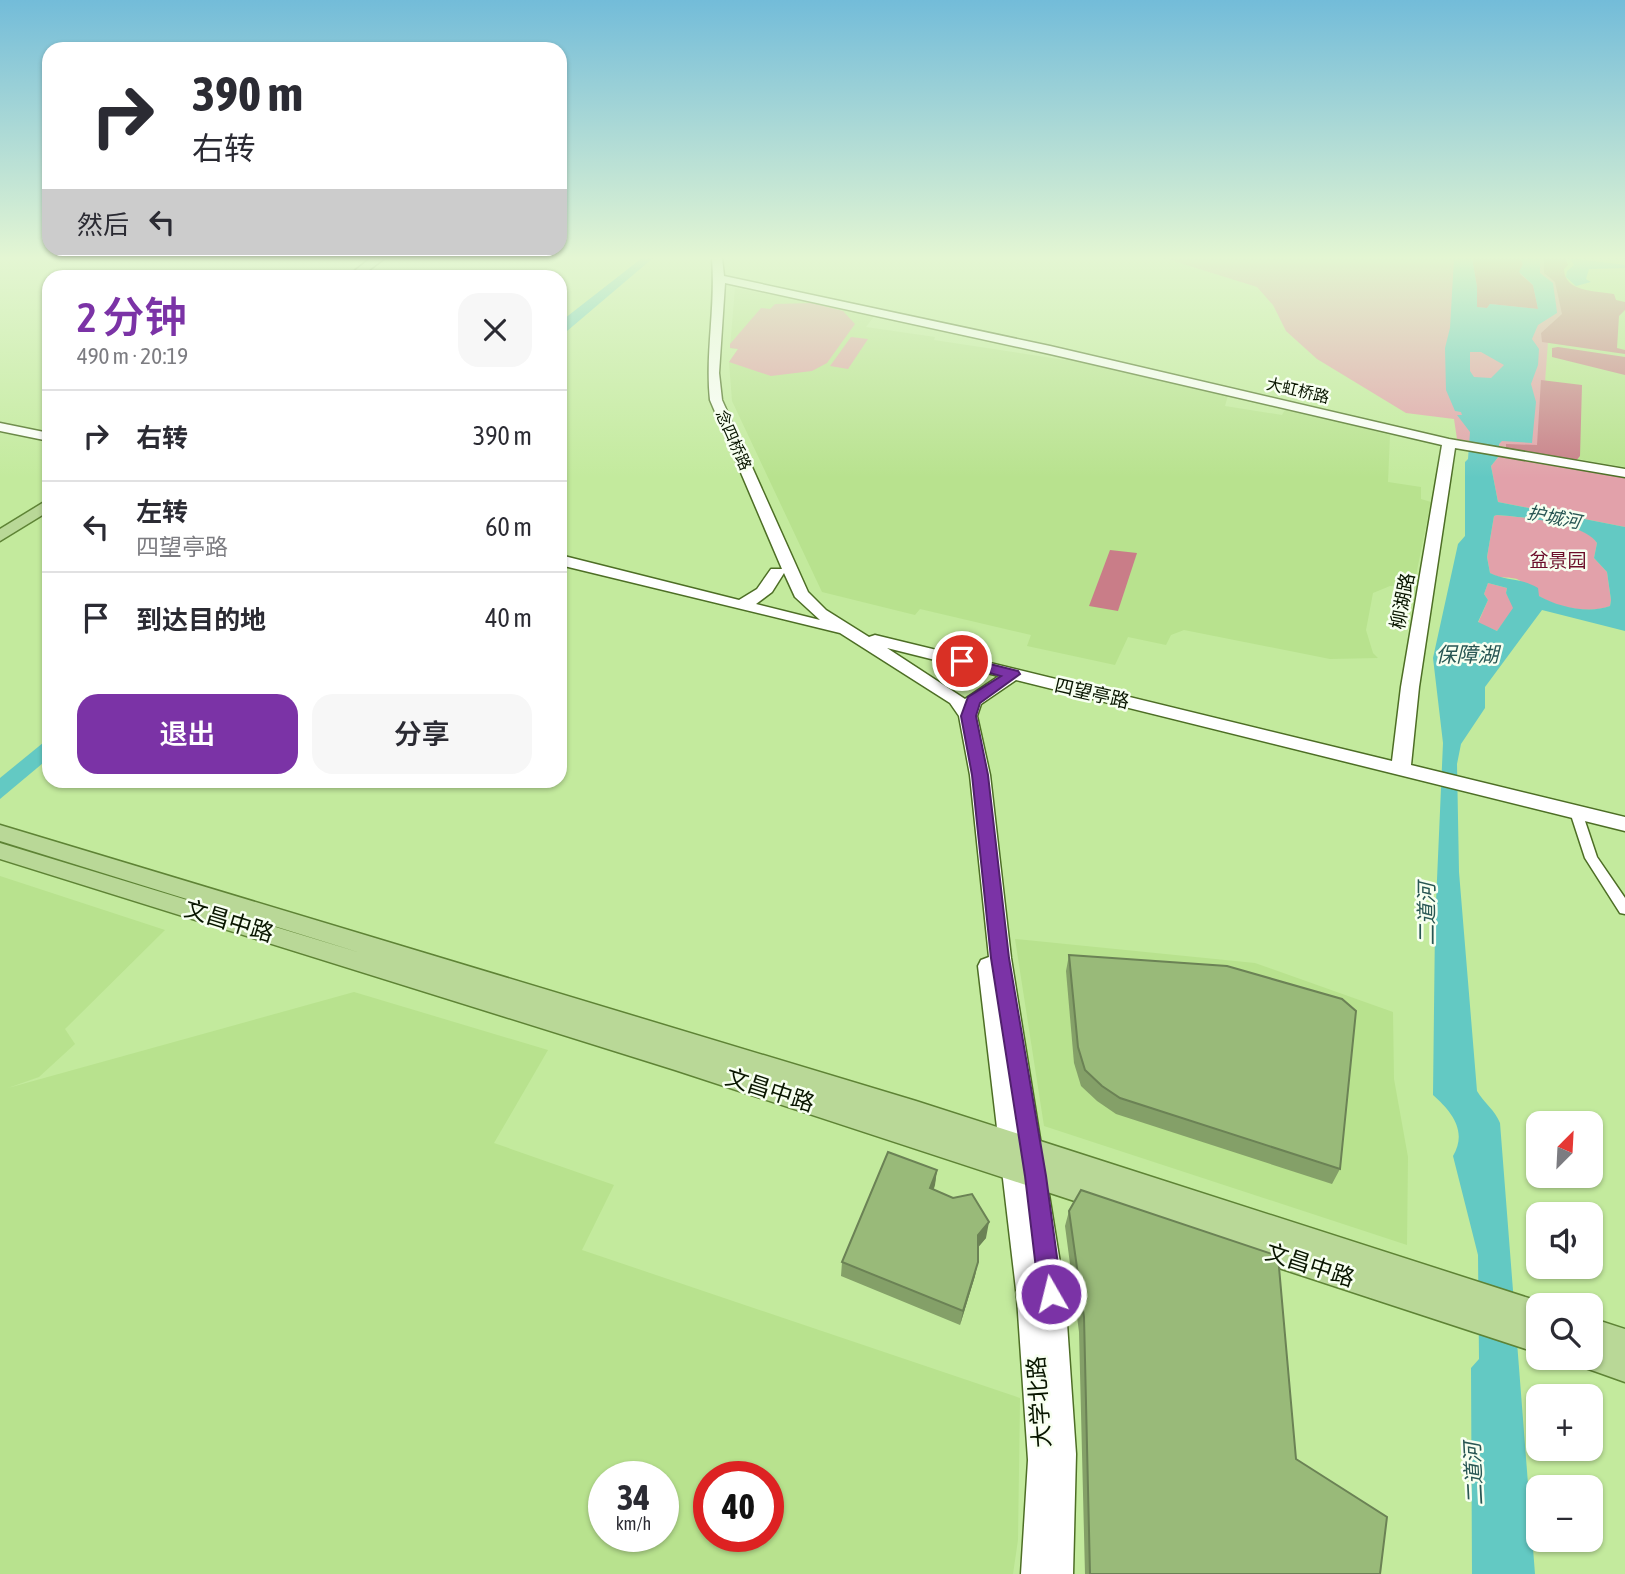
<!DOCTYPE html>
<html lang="zh">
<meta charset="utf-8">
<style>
body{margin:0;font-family:"Asap Condensed","Noto Sans SC",sans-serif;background:#f7f7f7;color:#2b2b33;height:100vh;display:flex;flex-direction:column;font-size:26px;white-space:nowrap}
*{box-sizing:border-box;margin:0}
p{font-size:23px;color:#7c7c81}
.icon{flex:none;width:38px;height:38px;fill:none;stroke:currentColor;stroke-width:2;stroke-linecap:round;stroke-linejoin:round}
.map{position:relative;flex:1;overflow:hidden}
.details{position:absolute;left:42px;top:270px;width:525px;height:518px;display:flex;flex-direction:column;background:#fff;border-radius:21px;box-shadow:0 2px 5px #0004}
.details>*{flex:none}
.hud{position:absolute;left:42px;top:42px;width:525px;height:214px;border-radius:21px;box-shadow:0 2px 5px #0004;background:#fff;color:#2b2b33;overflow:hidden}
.needle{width:46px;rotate:24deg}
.buttons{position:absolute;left:1526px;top:1111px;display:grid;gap:14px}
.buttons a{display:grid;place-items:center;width:77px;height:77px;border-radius:14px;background:#fff;box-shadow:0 2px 5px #0004;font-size:35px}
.speed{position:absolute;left:588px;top:1461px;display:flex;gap:14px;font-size:35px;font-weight:700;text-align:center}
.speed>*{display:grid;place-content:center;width:91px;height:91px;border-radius:50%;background:#fff;box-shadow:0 2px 5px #0004;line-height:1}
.speed small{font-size:18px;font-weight:400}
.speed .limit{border:10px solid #d22;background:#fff;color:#111}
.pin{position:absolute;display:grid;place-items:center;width:60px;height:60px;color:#fff;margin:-30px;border:4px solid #fff;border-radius:50%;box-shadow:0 2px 7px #0007}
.me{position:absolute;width:77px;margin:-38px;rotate:352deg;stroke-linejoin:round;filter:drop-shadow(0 0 5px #0008)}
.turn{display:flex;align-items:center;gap:24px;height:147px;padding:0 35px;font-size:32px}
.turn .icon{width:91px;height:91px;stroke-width:2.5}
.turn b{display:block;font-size:49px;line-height:60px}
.then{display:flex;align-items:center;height:66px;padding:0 35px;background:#0003;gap:14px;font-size:26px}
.round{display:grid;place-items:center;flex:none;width:74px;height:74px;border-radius:21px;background:#f7f7f7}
.headline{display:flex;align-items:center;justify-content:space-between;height:119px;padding:0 35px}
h1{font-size:42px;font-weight:600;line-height:52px;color:#7b33a6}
.action{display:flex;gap:14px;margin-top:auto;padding:14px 35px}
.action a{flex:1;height:80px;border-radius:21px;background:#7b33a6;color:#fff;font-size:28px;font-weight:600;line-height:80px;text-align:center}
.action a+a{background:#f7f7f7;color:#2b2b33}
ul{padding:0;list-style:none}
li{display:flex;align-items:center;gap:21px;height:91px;padding:0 35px;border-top:2px solid #e1e1e2}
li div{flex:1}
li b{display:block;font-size:26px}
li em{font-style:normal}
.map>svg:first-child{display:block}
.built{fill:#b8e28e;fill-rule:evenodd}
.green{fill:#e2a1aa}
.forest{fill:#c97d88}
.water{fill:#63c9c3;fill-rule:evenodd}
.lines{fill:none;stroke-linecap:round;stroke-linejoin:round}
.street-casing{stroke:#4d6e25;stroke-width:3}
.secondary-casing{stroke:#4d6e25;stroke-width:3}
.primary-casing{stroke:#5e8335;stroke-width:3}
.street{fill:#fff;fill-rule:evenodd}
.secondary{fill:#fff;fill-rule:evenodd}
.primary{fill:#b9d897;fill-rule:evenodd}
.wall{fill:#84a068}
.shaded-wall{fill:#6b8255}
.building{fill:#99ba79;stroke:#6b8255;stroke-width:2}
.route{fill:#7b33a6;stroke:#50216c;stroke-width:2}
.labels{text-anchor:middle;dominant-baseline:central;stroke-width:5;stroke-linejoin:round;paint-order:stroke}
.far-street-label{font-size:16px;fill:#091600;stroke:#f7fff0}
.far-water-label{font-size:18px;font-style:italic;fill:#285653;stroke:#f7fff0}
.park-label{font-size:19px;fill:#6c0e2a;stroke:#f7fff0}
.street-label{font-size:19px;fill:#091600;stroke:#f7fff0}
.water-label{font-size:21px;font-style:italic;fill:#285653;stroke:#f7fff0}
.near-street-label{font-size:23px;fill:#091600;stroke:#f7fff0}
</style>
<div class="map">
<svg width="1625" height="1574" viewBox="0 0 1625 1574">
<rect width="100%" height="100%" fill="#c3ea9d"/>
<!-- built -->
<g class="built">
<path d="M1553,258H1625V467L1549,454L1544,396Z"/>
<path d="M735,288L876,314L866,327L935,337L934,340L1065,360L1067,358L1228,395L1225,406L1282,415L1286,408L1390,435L1388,482L1421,487V499L1431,502L1414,585L1390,586L1373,593L1366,630L1373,653L1378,658L1330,659L1184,630L1171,635L1166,645L1128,637L1115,665L1027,646L1031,635L920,609L915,615L822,592L732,401L729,362L738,349L730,348Z"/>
<path d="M0,876L165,930L65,1029L75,1044L39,1077L8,1088L354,992L548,1050L494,1143L614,1185L582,1250L1020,1398L1018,1540L1013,1574H0ZM663,1477V1536H604V1477ZM709,1477H768V1536H709Z"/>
<path d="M1015,939L1255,963L1393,1012L1394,1079L1408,1157L1407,1245L1044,1126Z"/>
</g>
<!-- green -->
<g class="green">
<path d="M1164,258H1553L1567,317L1548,342L1544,396L1549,454L1457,439L1454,419L1406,413L1317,359L1286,331L1273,305L1257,287Z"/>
<path d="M812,303L843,311L855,324L827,363L812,371L771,376L729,362L738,349L730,348V344L761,308L770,309L775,304Z"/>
<path d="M851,337L868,339L848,369L830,366Z"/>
<path d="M1499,456L1625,477V527L1498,502L1491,466Z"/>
<path d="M1497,515C1521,517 1585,522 1597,543L1594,558L1607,572L1611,600L1610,606C1590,614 1557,608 1539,596C1532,592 1524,582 1517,579C1506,576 1503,580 1490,573L1487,557L1494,516Z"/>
<path d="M1488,583L1507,588L1506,593L1514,608L1497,631L1478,623L1488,600L1484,594Z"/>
</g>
<!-- forest -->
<g class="forest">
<path d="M1472,258H1520L1523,264L1520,274L1533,285L1538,309L1490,304L1487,308L1477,307V287Z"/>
<path d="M1544,258H1565L1568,265L1564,269C1564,292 1596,291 1614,294L1616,300L1625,302V310L1619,316L1617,348L1625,350V354L1542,342L1541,333L1562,314L1555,282L1544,273Z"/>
<path d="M1558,347L1625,357V375L1552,357V348Z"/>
<path d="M1541,380L1582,385L1580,456L1575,462L1506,450V444L1537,445Z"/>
<path d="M1110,550L1137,553L1118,611L1089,606Z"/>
</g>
<!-- water -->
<g class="water">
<path d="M642,258H653L560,337V322Z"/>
<path d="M1454,258H1472L1477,287V307L1487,308L1490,304L1538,309L1533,285L1519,272L1523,264L1520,258H1540V273L1553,283C1554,293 1556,302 1557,313L1538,325L1532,339L1539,349L1538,365L1531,384L1536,402L1532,443L1502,441L1499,444V456L1491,466L1498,502L1625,527V631L1542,610L1485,687V708L1461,744L1457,764L1459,872L1477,1091C1484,1103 1495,1110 1500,1123L1535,1574H1472L1471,1368L1479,1359L1478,1255L1453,1156C1468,1131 1451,1111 1433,1095L1435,925L1443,743L1433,658L1458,544L1465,536V462L1468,459L1470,432L1457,415H1462L1461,412L1455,411L1446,390L1445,348L1450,328ZM1470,352H1481L1504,365L1491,378L1474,377L1470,371ZM1497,515C1521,517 1584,522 1597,543L1594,558L1607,572L1611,600L1610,606C1589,614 1558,607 1539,596L1538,588C1522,578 1506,581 1490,573L1487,557L1494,516ZM1488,583L1507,588L1506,593L1513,608L1497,631L1478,622L1488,600L1484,594Z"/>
<path d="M1570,258L1625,265V268L1589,269L1586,279L1591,282L1576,286L1566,277L1567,271L1574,265Z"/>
<path d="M49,738V758L0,799V778Z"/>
</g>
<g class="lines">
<defs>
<path id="street" d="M1576,808L1582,812L1597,857L1625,898V914L1620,913L1585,858L1570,812Z"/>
<g id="secondary">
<path d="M712,258H722L724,276L1050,346L1449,439L1625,469V477L1455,448L1419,687L1411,765L1625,817V831L1016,680L981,704L977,716L990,775L1011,958L1065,1294L1076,1454L1073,1574H1021L1028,1460L1017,1298L978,966L981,960L989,957L970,775L959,716L950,703L840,633L560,565V555L739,600L757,589L771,569H782L710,400C705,353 716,306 712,258ZM725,283L1050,354L1442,445L1401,687L1392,761L875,635L869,637L826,610L808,592L722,400L719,373ZM784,573L795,597L820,620L756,604L772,592ZM887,648L999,676L965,699Z"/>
<path d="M0,423L49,433V441L0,431Z"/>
</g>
<g id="primary">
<path d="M371,258H385L361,276H348Z"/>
<path d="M49,499V511L0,541V529Z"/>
<path d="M0,825L916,1101L1538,1301L1549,1306H1538V1353L675,1070L0,859V843L361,953L0,841Z"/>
<path d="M1591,1318L1625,1329V1382L1580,1366L1577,1358H1591Z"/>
</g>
</defs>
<!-- street casing -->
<use href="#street" class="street-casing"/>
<!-- secondary casing -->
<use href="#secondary" class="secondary-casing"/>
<!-- primary casing -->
<use href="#primary" class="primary-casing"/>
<!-- street -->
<use href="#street" class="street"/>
<!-- secondary -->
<use href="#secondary" class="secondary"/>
<!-- primary -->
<use href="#primary" class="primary"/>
</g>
<!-- wall -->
<g class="wall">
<path d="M1069,955L1340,1169L1332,1184L1116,1114L1097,1101L1081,1086L1074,1063L1066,971Z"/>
<path d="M937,1170L934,1189L986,1238L978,1247L975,1276L960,1325L841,1276L842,1262Z"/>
<path d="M1069,1211L1296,1459L1380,1574H1085L1079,1332L1065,1226Z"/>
</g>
<!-- shaded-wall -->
<g class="shaded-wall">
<path d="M937,1170L935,1185L928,1203L930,1188Z"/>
<path d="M989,1222L986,1238L976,1250L978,1235Z"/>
<path d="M978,1262L975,1276L960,1325L963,1311Z"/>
</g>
<!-- building -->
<g class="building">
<path d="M1069,955L1227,966L1342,999L1356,1011L1340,1169L1120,1098L1102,1086L1085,1070L1078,1047Z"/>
<path d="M888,1152L937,1170L930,1188L953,1198L972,1194L989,1222L978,1235V1262L963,1311L842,1262Z"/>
<path d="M1081,1190L1278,1256L1296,1459L1387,1517L1380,1574H1090L1084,1317L1069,1211Z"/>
</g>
<!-- sky -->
<linearGradient id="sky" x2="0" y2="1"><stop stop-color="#73bcd9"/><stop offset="0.54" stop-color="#e4f6d3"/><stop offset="1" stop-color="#e4f6d3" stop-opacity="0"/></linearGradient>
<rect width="1625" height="478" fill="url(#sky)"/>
<!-- route -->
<path class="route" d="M962,657L1018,671L1020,674L980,703L976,716L988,775L1009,958L1046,1176L1062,1294L1059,1302L1051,1305L1043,1302L1039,1294L1025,1176L991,958L972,775L961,716L968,697L1001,676L957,664V658Z"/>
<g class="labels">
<!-- far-street labels -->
<g class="far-street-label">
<text transform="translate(1298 390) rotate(13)">大虹桥路</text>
<text transform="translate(734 440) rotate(66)">念四桥路</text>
</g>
<!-- far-water labels -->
<g class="far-water-label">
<text transform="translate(1554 517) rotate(11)">护城河</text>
</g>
<!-- park labels -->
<g class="park-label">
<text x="1558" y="560">盆景园</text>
</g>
<!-- street labels -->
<g class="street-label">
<text transform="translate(1402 601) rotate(-79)">柳湖路</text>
<text transform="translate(1092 693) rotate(13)">四望亭路</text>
</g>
<!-- water labels -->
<g class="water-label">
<text x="1467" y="654">保障湖</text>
<text transform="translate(1426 914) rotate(-90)">二道河</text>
<text transform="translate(1473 1474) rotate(-93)">二道河</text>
</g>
<!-- near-street labels -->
<g class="near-street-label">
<text transform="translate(229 921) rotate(17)">文昌中路</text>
<text transform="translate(770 1090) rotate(18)">文昌中路</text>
<text transform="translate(1310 1265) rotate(18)">文昌中路</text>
<text transform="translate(1039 1402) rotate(-94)">大学北路</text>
</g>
</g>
</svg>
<div class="buttons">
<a><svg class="needle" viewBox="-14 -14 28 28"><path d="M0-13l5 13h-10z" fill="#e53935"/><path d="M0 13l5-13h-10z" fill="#7c7c81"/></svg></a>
<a><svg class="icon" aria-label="sound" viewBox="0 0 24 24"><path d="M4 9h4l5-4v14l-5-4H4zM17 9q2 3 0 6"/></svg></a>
<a><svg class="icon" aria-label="search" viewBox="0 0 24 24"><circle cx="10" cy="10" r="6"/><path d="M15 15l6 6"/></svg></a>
<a>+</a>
<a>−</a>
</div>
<div class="speed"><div>34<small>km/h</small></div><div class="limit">40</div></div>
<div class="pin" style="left:962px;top:661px;background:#d93025"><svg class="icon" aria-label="arrive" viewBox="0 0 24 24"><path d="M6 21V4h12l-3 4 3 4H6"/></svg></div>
<svg class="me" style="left:1051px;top:1294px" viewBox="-20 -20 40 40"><circle r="17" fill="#7b33a6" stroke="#fff" stroke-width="3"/><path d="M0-11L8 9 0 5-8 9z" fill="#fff"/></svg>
<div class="hud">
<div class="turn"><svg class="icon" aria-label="right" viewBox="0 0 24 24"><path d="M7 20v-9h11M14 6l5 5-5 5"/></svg><div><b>390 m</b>右转</div></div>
<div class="then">然后<svg class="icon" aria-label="left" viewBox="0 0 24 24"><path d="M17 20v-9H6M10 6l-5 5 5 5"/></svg></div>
</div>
<section class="details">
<div class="headline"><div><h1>2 分钟</h1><p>490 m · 20:19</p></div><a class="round"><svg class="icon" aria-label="close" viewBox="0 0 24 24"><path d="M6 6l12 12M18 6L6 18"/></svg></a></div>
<ul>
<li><svg class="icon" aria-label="right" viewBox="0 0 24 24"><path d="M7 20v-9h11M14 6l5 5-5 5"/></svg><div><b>右转</b></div><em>390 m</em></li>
<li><svg class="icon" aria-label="left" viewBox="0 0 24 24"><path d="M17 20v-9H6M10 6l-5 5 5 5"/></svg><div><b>左转</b><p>四望亭路</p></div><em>60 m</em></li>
<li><svg class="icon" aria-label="arrive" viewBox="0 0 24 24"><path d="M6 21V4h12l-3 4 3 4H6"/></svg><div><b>到达目的地</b></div><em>40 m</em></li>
</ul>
<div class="action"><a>退出</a><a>分享</a></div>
</section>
</div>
